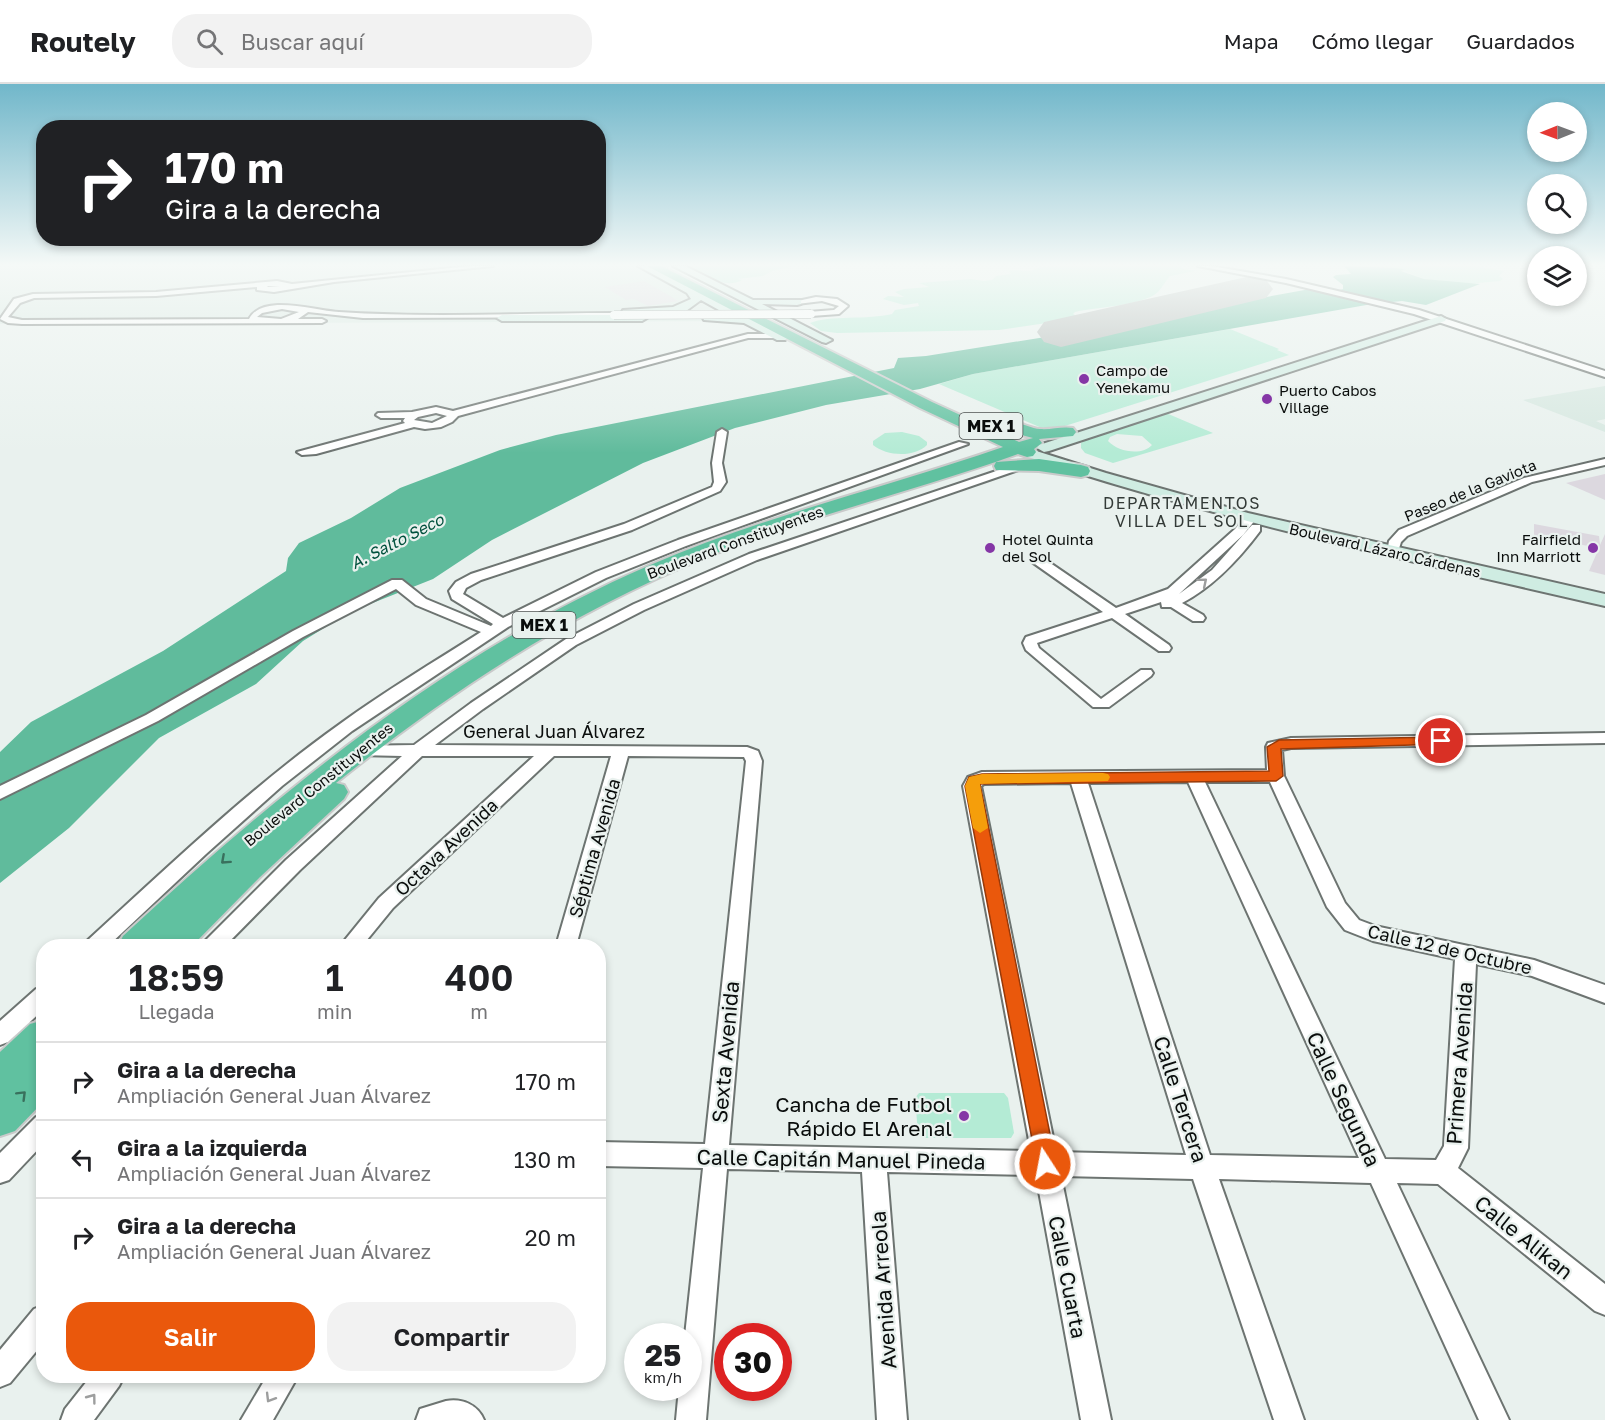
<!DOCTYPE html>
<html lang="es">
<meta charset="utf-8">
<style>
body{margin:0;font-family:"Golos Text",sans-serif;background:#f2f2f2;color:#202124;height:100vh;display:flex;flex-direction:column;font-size:22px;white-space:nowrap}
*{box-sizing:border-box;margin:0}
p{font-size:20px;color:#757577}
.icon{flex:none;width:33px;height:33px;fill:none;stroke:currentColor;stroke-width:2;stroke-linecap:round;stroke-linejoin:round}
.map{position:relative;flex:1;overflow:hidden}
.panel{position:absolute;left:36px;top:855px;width:570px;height:444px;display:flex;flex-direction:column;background:#fff;border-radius:24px;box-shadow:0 3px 9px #0003}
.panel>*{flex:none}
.banner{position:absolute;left:36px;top:36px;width:570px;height:126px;border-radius:24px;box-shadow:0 3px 9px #0003;background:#202124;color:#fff;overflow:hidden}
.needle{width:39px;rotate:269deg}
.tools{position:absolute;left:1527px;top:18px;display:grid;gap:12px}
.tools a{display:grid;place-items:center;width:60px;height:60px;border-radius:50%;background:#fff;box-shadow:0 3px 9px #0003;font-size:30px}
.speed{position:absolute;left:624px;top:1239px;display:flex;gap:12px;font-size:30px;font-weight:700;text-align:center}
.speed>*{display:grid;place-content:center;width:78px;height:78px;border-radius:50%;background:#fff;box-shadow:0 3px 9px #0003;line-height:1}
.speed small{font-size:15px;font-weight:400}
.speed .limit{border:9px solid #d22;background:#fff;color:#111}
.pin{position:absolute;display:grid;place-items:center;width:51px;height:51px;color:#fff;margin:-26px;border:3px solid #fff;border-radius:50%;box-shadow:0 2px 6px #0007}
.me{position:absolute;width:66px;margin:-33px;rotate:349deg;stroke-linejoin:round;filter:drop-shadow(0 0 4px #0008)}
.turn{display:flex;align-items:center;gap:21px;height:126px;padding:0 30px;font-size:27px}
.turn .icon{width:78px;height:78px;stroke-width:2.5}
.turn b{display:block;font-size:42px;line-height:51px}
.eta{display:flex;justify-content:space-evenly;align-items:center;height:102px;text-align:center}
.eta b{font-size:36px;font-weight:600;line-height:42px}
.button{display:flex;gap:12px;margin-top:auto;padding:12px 30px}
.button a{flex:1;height:69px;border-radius:24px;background:#ea580c;color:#fff;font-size:24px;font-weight:600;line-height:69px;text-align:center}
.button a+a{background:#f2f2f2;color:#202124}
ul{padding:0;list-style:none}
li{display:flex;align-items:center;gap:18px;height:78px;padding:0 30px;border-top:2px solid #e0e0e0}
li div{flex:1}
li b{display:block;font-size:22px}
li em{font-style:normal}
header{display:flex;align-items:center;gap:36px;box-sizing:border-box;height:84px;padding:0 30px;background:#fff;border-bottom:2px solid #e0e0e0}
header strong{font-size:28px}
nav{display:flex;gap:33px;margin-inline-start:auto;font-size:21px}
.search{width:420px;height:54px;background:#f2f2f2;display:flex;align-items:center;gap:15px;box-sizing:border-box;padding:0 21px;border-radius:24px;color:#757577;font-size:22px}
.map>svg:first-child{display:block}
.built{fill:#d7e8e1}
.green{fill:#b4ebd5;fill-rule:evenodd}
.water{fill:#60bb9c}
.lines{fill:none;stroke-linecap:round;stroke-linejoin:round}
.runway{fill:#aeb4b2;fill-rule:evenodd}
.building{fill:#dcd8df}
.street-casing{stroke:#6d7471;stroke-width:4}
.secondary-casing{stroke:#6d7471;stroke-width:4}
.highway-casing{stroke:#c9caca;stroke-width:4}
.street{fill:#fff;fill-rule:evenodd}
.secondary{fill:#cfece2;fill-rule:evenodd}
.highway{fill:#60c1a0;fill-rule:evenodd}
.street-bridge-casing{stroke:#6d7471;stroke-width:9;stroke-linecap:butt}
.street-bridge{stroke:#fff;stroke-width:8}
.oneway{stroke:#9d9e9e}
.oneway2{stroke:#39705d}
.route{fill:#ea580c;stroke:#983908;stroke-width:1.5}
.slow{fill:#f59e0b}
.poi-dot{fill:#8536a6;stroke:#e9f1ee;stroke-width:2}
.labels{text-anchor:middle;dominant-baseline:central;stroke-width:4.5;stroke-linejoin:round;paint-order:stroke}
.far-poi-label{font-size:15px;fill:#0a0d0c;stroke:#e9f1ee;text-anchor:start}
.far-street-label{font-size:15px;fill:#0a0d0c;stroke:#e9f1ee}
.shield{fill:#e9f1ee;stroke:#4d5150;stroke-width:1.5}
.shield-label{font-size:16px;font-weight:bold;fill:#0a0d0c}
.far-neighbourhood-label{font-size:16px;letter-spacing:1.5px;fill:#333a37;stroke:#e9f1ee}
.far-water-label{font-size:16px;font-style:italic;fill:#00513d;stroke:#e9f1ee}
.street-label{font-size:18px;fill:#0a0d0c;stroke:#e9f1ee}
.near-street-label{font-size:21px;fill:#0a0d0c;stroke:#e9f1ee}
.near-poi-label{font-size:21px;fill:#0a0d0c;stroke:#e9f1ee;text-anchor:end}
</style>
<header>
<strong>Routely</strong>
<div class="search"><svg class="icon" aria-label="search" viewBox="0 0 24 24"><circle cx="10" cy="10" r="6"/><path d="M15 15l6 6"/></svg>Buscar aquí</div>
<nav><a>Mapa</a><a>Cómo llegar</a><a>Guardados</a></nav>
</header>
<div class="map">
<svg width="1605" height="1336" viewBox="0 0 1605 1336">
<rect width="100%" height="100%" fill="#e9f1ee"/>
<!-- built -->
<g class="built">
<path d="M0,182H638L743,237L0,240Z"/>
<path d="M1605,302V335L1596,337L1605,341V348L1523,316Z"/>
</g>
<!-- green -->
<g class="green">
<path d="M687,182H794L772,187L763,192L737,195L742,196C725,206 703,190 687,182Z"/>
<path d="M1069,182H1179L1183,185L1195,187L1170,192C1165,197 1163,203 1158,208C1143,222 1095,223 1075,228L1073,230L1077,232L1074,235L999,246L837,249L821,247L810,239C829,231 868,236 892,230L895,226L919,222L918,219L904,221L883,215L888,212L904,213L895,208L904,205L929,203L919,199L971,195L984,197L992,196L996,192L1011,190L1009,187L1012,186L1030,187L1041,183Z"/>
<path d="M1331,182H1473L1504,187L1499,192L1503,195L1500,197L1467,200L1424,195L1396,184Z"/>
<path d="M1230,245L1279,265L1277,266L1289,271L1049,347L939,300L973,290Z"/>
<path d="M1166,329L1213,349L1113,379L1085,369L1081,364V359L1086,356ZM1117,350L1142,352L1152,361C1142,372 1118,368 1108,357L1110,353Z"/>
<path d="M902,348L919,352L927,358V361C914,374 886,372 873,361V357L885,349Z"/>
<path d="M919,1009H1004L1008,1014L1014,1049L1011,1054H924L918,1049L915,1014Z"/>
</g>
<!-- water -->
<path class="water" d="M1344,182L1396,184L1405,185L1401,187L1424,195L1480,200L1426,221L1402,217L1372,220L973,290L920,305L826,321L735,344L643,379L492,456L433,495L350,528L303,557L256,600L159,654L69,744L0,799V668L31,638L163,567L286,487L288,474L299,459L351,434L400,404L500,366L556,351L894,284L898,274L926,272L1064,250L1310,205L1329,209L1343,205V201L1333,193L1336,191L1351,190Z"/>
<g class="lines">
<!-- runway -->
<path class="runway" d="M1251,192L1266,196L1273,205L1266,214L1061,263L1044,258L1037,248L1044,238Z"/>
</g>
<!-- building -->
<g class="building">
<path d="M644,197L672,213L678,217L648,222L634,215L626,216L605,203Z"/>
<path d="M1605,390V416L1566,399Z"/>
<path d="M1534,440L1599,452L1600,461L1605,450V491L1589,487L1599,464L1534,452Z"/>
</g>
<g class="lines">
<defs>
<g id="street">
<path d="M471,182H493L334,198L274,208L257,206V203L156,212L34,214L20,219L8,233L22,236L249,235C263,209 315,227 339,228C430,234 523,229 614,229L618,231L614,233L363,234L308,228L298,235H322L326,237L322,239L22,240L8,239L0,235L14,215L33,210L156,208L277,197L292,200ZM280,202L267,203L268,202ZM282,225L299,228L281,235L257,233L262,229Z"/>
<path d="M1198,182H1211L1286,195L1419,226L1605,287V293L1414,230L1286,199Z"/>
<path d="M816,213L837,215L848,222L839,230L811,232H808V228L834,226L839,222L822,217L797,220L793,218Z"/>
<path d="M748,250H778L782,252L778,254H748L458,332L452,338L441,343L425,345L414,343L316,370L302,371L297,368L405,339L403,337L405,334H381L376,331L378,329L412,328L436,323L453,327ZM436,329L447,332L432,339L414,336L418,333Z"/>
<path d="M722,345L727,348L722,379L726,398L720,407L632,446L481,496L466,504L463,510L503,534L596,488L678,456L959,358L968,360L686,462L606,494L508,543L352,647L282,702L206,770L108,862H85L88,856C169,782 250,704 340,640C385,607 434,578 481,548L416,521L396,505L303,553L158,637L0,715V702L146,631L293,547L392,496H402L426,515L491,542L493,540L452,515L449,507L456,498L471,490L624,440L712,403L714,398L712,379L717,348Z"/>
<path d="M1605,375V381L1532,398L1407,452L1401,458L1397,471H1389L1387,468L1389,457L1399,446L1524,394Z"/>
<path d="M1023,378L1027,379V383L757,476L644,526L576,561L483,625L435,661L747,663L758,667L762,677L729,1061L1031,1067L963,702L968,693L982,688L1267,686L1266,663L1268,659L1291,654L1605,649V659L1291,664L1282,666L1284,692L1345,819L1359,836L1375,842L1534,876L1605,901V919L1532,892L1476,880L1468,1064L1458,1084L1605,1200V1231L1595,1227L1438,1100L1397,1099L1509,1336H1479L1371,1099L1219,1095L1304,1336H1274L1193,1095L1061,1092L1111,1336H1081L1036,1091L887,1088L907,1336H877L862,1088L727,1085L706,1336H676L679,1304H688V1252H685L703,1084L598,1082V1058L705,1060L746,677L744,673L628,672L576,862H556L611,672H554L393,824L362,862H340L379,814L534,672H422L300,786L225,862H203L206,856L286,776L402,672L357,671L351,670L349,666L351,662L414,661L471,619L566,555L634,520L749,470ZM1188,698L1359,1074L1210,1071L1088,699ZM1205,698H1270L1327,823L1345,846L1373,857L1455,875L1444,1062L1436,1076L1385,1075ZM1071,699L1186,1071L1056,1068L981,702L984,700Z"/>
<path d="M1250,431L1256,435L1243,451L1179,510L1212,486L1252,441H1260V447C1239,475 1214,502 1182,519L1203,531L1205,534L1203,537H1193L1171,523H1162L1161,518L1125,530L1169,561L1171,564L1169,567H1159L1112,534L1037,559L1039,564L1101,615L1141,586H1151L1153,589L1151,592L1109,623H1093L1026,566L1023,559L1026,553L1103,528L1032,478L1030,475L1032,472H1040L1116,524L1168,505L1235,445L1246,432Z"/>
<path d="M44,902V925L8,958L0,961V937L36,905Z"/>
<path d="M44,1030V1059L9,1096L0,1099V1069L36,1033Z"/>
<path d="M44,1221V1258L10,1299L0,1303V1266L34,1225Z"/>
<path d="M91,1292H124L119,1302L94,1336H61L65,1325Z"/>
<path d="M267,1292H298L273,1336H241Z"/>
<path d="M446,1317C462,1314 478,1321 484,1336H416L420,1325Z"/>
</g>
<g id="secondary">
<path d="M638,182H648L787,254L785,256H777L744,239L704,236L703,234L708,231H728L701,216L686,227L643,231L647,234L642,237H502L497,234L502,231H626L622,228L623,226L673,223L691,215L687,209Z"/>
<path d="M673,182H685L753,216H801V220L797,221L762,220L832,256L826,259L822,258Z"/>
<path d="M1441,232L1446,235L1445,237L1049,367L1044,368L1037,364L1039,361Z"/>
<path d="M1030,365L1106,389L1248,429L1605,510V522C1410,477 1215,435 1025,372L1023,369Z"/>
</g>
<g id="highway">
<path d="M647,182H661L932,318L1019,358L1033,354L1007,347L1004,343L1007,339C1018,336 1028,344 1040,345C1051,346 1062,342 1073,344L1076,348L1073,352L1039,355L1042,359L1034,365L1036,368L1033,372L1027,373L1018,370C915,407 808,432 707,473C571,528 450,607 336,699L344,701L348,708L344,715L260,793L192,862H118L123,852C281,706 448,569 648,482C763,432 885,404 1003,363L920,324Z"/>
<path d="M1039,375L1081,381L1088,383L1090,387L1088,391L1081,393L1039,387L996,386L994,382L996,378Z"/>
<path d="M44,936V1017L15,1047L0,1052V968L30,940Z"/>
</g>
</defs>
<!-- street casing -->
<use href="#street" class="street-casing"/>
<!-- secondary casing -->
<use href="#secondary" class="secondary-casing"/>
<!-- highway casing -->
<use href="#highway" class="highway-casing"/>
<!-- street -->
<use href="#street" class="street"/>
<!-- secondary -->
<use href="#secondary" class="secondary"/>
<!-- highway -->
<use href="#highway" class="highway"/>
<defs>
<path id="street-bridge" d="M614,231L811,230"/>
</defs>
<!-- street-bridge casing -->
<use href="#street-bridge" class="street-bridge-casing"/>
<!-- street-bridge -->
<use href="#street-bridge" class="street-bridge"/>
</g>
<!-- one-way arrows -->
<defs><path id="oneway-chevron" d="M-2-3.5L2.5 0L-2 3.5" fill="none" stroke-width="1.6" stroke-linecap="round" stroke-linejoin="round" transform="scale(1.5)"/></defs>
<g class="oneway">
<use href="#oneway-chevron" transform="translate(1203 498) rotate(-40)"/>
<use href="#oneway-chevron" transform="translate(92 1314) rotate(-53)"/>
<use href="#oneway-chevron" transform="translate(270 1314) rotate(121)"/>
</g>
<g class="oneway2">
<use href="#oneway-chevron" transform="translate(225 776) rotate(138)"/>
<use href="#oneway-chevron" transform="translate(22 1011) rotate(-45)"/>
</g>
<!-- sky -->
<linearGradient id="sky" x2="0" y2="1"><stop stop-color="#71b7ca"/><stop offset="0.49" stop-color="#f5f9f7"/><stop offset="1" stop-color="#f5f9f7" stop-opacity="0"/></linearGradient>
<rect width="1605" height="369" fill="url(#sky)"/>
<!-- route -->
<path class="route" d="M1441,653L1445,654L1447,657L1445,660L1281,665L1283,692L1276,697L980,700L1056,1080L1053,1087L1045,1089L1038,1087L965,702L969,693L982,690L1269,687L1267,663L1279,656Z"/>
<!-- slow -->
<path class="slow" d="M1103,689L1108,690L1110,693L1108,697L980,700L988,744L980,749L973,744L965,702L969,693L982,690Z"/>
<!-- markers -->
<g class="poi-dot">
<circle cx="1084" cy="295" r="6"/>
<circle cx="1267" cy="315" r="6"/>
<circle cx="990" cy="464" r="6"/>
<circle cx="1593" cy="464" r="6"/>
<circle cx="964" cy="1032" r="6"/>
</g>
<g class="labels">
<!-- far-poi labels -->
<g class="far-poi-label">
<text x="1096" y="286">Campo de<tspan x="1096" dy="17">Yenekamu</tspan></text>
<text x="1279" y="306">Puerto Cabos<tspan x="1279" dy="17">Village</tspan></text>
<text x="1002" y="455">Hotel Quinta<tspan x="1002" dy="17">del Sol</tspan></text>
<text x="1581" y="455" text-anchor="end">Fairfield<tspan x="1581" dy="17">Inn Marriott</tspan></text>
</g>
<!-- far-street labels -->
<g class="far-street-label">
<text transform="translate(1470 406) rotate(-22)">Paseo de la Gaviota</text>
<text transform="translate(735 458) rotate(-20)">Boulevard Constituyentes</text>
<text transform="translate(1385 466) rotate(13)">Boulevard Lázaro Cárdenas</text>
<text transform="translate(318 700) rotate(-39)">Boulevard Constituyentes</text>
</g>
<!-- shield labels -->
<g class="shield">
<rect x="959.5" y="329" width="63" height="26" rx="4.5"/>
<rect x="512.5" y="528" width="63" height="26" rx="4.5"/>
</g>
<g class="shield-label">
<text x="991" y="342">MEX 1</text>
<text x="544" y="541">MEX 1</text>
</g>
<!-- far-neighbourhood labels -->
<g class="far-neighbourhood-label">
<text x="1182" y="419">DEPARTAMENTOS<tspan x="1182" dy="18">VILLA DEL SOL</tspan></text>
</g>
<!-- far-water labels -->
<g class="far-water-label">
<text transform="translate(397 457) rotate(-27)">A. Salto Seco</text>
</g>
<!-- street labels -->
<g class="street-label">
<text x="554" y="647">General Juan Álvarez</text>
<text transform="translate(446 763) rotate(-43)">Octava Avenida</text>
<text transform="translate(594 764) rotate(-74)">Séptima Avenida</text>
<text transform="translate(1450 865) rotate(13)">Calle 12 de Octubre</text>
</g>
<!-- near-street labels -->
<g class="near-street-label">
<text transform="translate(725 968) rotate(-85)">Sexta Avenida</text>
<text transform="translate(1459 979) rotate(-86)">Primera Avenida</text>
<text transform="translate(1181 1015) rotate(72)">Calle Tercera</text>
<text transform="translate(1344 1015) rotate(65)">Calle Segunda</text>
<text transform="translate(841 1075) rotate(1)">Calle Capitán Manuel Pineda</text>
<text transform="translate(1524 1153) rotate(39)">Calle Alikan</text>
<text transform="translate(1068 1193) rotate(79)">Calle Cuarta</text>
<text transform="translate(883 1206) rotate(-94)">Avenida Arreola</text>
</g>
<!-- near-poi labels -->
<g class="near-poi-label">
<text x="952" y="1020">Cancha de Futbol<tspan x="952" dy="24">Rápido El Arenal</tspan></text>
</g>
</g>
</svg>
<div class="tools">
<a><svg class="needle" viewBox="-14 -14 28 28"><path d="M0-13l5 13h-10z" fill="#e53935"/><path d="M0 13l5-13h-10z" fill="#757577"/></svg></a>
<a><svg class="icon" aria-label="search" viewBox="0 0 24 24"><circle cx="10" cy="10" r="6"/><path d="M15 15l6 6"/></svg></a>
<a><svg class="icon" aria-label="layers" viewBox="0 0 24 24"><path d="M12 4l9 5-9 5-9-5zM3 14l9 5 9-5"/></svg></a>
</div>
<div class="speed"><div>25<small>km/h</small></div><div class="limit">30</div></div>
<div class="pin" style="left:1441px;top:657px;background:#d93025"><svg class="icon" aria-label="arrive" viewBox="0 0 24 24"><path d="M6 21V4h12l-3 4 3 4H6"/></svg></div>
<svg class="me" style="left:1045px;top:1080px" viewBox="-20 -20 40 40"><circle r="17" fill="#ea580c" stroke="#fff" stroke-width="3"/><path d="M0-11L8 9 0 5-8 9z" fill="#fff"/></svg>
<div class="banner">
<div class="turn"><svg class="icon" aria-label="right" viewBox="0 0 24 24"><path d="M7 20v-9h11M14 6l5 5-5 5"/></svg><div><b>170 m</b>Gira a la derecha</div></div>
</div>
<section class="panel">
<div class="eta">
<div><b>18:59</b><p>Llegada</p></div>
<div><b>1</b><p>min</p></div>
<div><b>400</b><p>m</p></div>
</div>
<ul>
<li><svg class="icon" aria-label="right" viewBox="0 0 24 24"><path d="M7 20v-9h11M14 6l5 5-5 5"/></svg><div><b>Gira a la derecha</b><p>Ampliación General Juan Álvarez</p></div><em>170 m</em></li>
<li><svg class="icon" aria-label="left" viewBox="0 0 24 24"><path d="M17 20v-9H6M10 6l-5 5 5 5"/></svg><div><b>Gira a la izquierda</b><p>Ampliación General Juan Álvarez</p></div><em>130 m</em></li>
<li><svg class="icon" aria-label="right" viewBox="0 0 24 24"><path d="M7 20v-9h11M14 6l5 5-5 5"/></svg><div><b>Gira a la derecha</b><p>Ampliación General Juan Álvarez</p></div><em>20 m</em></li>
</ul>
<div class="button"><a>Salir</a><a>Compartir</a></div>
</section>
</div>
